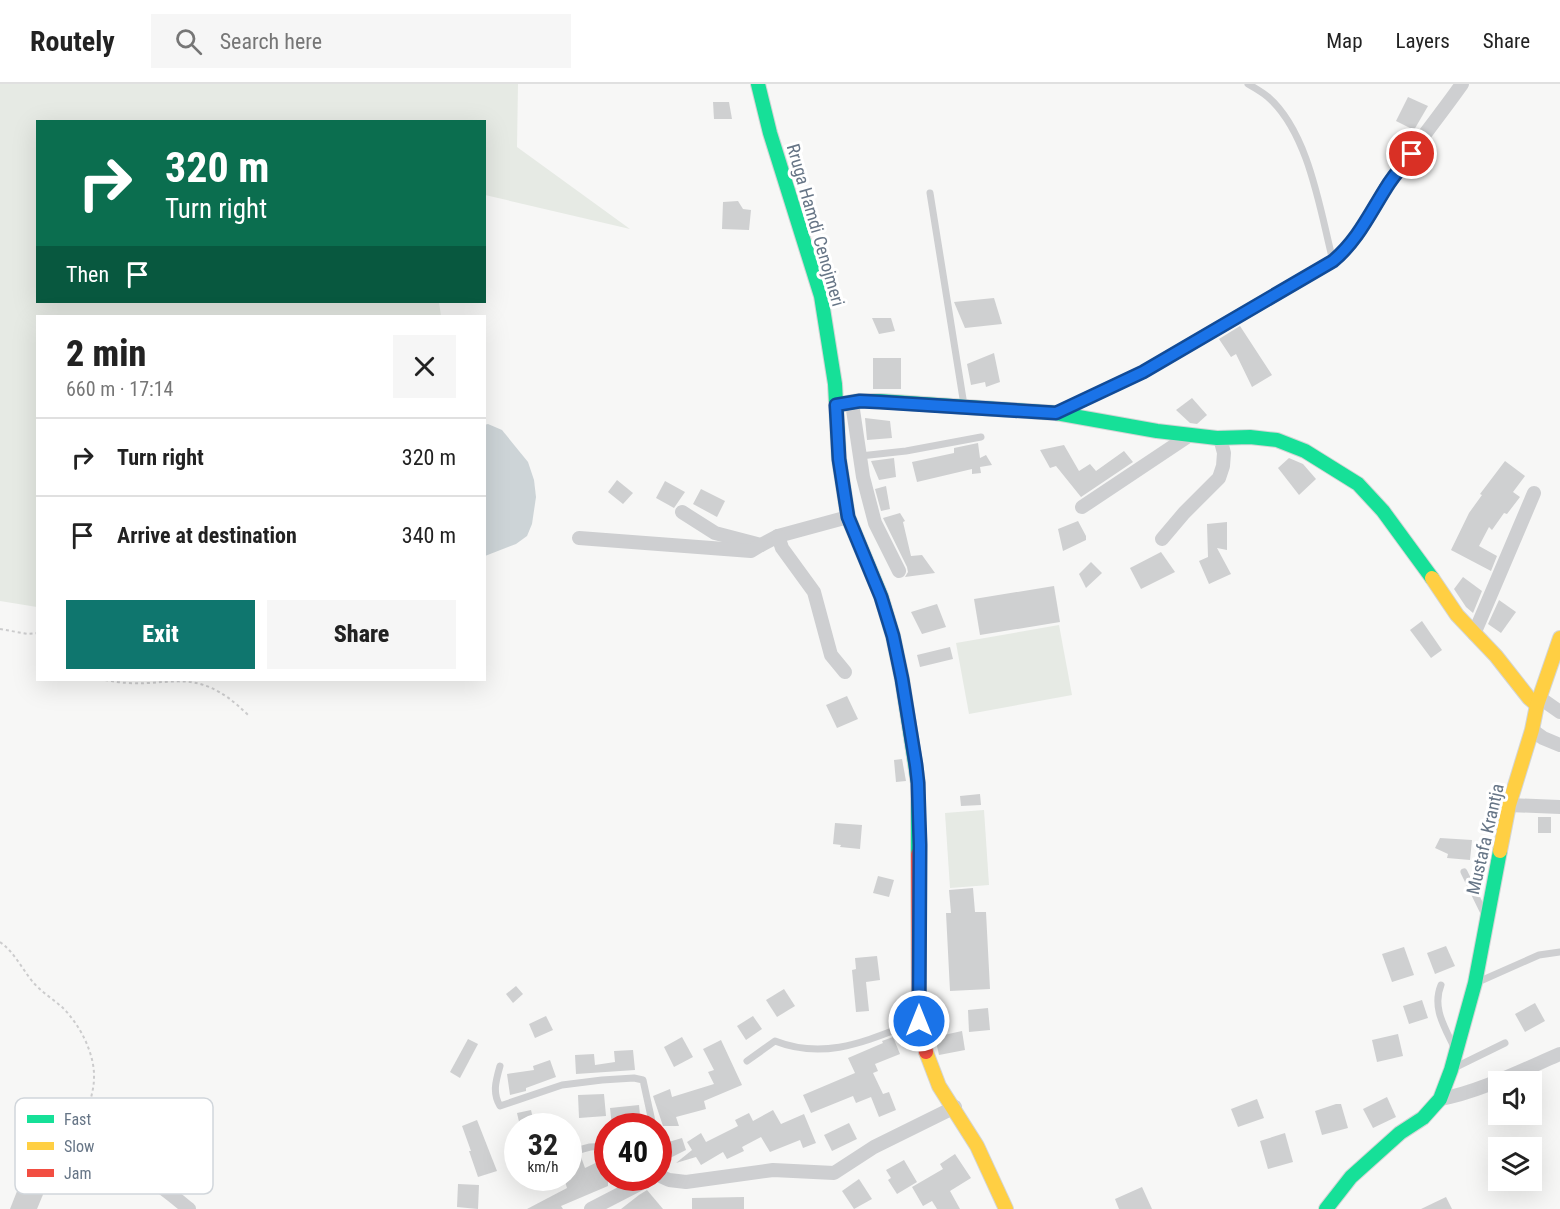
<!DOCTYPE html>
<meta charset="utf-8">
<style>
body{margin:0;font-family:"Roboto Condensed",sans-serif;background:#f6f6f6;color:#222;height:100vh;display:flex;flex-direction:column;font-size:22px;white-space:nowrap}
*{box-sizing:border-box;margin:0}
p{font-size:20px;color:#767676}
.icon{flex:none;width:33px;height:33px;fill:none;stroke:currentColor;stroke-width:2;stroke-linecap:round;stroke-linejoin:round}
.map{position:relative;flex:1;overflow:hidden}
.details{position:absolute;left:36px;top:231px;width:450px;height:366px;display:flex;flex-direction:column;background:#fff;border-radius:0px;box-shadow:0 6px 24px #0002}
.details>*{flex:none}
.guide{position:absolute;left:36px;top:36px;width:450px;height:183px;border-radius:0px;box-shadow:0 6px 24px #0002;background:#0b6e4f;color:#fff;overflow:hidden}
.buttons{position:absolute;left:1488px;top:987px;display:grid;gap:12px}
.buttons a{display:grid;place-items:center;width:54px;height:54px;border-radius:0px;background:#fff;box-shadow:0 6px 24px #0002;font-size:30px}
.speed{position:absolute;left:504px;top:1029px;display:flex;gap:12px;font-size:30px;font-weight:700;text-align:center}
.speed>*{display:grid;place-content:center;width:78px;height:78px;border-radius:50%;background:#fff;box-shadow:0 6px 24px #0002;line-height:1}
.speed small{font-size:15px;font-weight:400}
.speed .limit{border:9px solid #d22;background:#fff;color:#111}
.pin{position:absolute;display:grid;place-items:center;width:51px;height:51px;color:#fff;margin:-26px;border:3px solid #fff;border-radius:50%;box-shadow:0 2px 6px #0007}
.me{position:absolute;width:66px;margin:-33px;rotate:0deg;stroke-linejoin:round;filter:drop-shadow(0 0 4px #0008)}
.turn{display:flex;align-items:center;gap:21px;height:126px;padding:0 30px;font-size:27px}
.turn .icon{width:78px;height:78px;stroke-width:2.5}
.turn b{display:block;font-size:42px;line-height:51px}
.then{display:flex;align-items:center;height:57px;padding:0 30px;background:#0003;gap:12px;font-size:22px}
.round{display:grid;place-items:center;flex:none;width:63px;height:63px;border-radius:0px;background:#f6f6f6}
.summary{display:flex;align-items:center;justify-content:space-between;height:102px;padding:0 30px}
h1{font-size:36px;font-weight:800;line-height:45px}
.cta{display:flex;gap:12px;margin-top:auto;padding:12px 30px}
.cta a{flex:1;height:69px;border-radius:0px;background:#0f766e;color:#fff;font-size:24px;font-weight:800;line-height:69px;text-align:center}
.cta a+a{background:#f6f6f6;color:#222}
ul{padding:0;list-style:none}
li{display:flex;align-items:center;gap:18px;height:78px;padding:0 30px;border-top:2px solid #e0e0e0}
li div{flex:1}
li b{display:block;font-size:22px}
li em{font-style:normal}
header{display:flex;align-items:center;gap:36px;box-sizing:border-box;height:84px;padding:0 30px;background:#fff;border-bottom:2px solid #e0e0e0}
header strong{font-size:28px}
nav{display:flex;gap:33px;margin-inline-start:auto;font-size:21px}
.search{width:420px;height:54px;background:#f6f6f6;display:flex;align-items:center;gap:15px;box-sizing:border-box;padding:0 21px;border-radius:0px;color:#767676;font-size:22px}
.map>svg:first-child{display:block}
.green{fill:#e6eae4}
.water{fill:#cdd4d7}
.building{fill:#cfd0d1}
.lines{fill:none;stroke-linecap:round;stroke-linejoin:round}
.fast-casing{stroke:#d3d5d5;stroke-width:16}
.slow-casing{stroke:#d3d5d5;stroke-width:16}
.jam-casing{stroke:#d3d5d5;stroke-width:16}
.path{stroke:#cccccd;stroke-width:2;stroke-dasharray:3 3;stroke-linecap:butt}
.lane{stroke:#cecfd1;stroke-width:7}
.street{stroke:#cecfd1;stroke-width:14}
.fast{stroke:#16e098;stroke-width:14}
.slow{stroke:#ffcf43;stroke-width:14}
.jam{stroke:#f24e42;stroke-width:14}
.route-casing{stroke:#114b97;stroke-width:15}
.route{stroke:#1a73e8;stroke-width:10}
.labels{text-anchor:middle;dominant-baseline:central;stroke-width:6;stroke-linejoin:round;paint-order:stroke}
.street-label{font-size:18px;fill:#667586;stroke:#fff}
.key{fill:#fff;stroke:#d1d6db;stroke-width:1.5}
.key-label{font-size:16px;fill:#667586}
</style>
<header>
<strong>Routely</strong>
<div class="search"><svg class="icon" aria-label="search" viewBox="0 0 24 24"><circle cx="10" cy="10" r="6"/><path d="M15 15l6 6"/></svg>Search here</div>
<nav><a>Map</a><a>Layers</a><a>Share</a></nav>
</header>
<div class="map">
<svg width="1560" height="1125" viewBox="0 0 1560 1125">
<rect width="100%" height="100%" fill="#f7f7f6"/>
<!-- green -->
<g class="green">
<path d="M0,0H518L517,63L630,145L485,111L484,38H38V218H439L441,232H38L37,523L0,517Z"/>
<path d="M1059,541L1072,611L969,630L956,559Z"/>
<path d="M984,726L989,801L950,804L945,729Z"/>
</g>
<!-- water -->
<path class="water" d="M488,340L502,346L528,378L534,396L536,413L532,440L527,452L516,460L485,472L484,341Z"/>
<!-- building -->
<g class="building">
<path d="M1408,13L1428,22L1414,46L1396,37Z"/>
<path d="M713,18H729L732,35H714Z"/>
<path d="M738,117L743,125L751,126L749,146L722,145L723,118Z"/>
<path d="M994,214L1002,240L965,244L954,218Z"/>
<path d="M872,234H891L895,247L879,250Z"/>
<path d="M1240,242L1272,291L1252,303L1236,270L1231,273L1219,255Z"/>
<path d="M994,269L1000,298L986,303L985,298L971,301L967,280Z"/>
<rect x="873" y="274" width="28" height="31"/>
<path d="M1192,314L1207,331L1197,340L1190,339L1176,326Z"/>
<path d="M865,334L890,337L892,354L867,356Z"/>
<path d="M978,359L980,374L986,371L992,381L980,383L981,389L972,390V385L917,398L912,378L954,369V364Z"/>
<path d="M1064,361L1079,387L1090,380L1096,387L1124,367L1133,378L1081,413L1056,382L1050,384L1040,366Z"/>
<path d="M894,374L896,393L879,396L871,377Z"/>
<path d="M1289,374L1303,380L1316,395L1299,411L1278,384Z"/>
<path d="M1505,377L1525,392L1513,408L1520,413L1507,430L1504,429L1492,446L1489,443L1479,462L1497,472L1491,487L1451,466L1469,429L1482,411L1480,410Z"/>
<path d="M617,396L633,409L623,420L608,408Z"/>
<path d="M665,397L685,408L674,424L656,414Z"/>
<path d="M886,402L890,425L881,427L875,405Z"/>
<path d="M701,405L725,417L717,433L693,420Z"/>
<path d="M900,429L905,437L903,438L911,472L922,471L935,489L905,493L908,488L907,483L883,434Z"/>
<path d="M1078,437L1086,452V456L1063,467L1058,445Z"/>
<path d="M1227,438V466L1217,464L1231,490L1209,500L1199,477L1208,473L1207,440Z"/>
<path d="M1161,468L1175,488L1141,505L1130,484Z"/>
<path d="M1091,478L1102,489L1086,504L1079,490Z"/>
<path d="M1463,493L1482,507L1473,529L1466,523L1454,505Z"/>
<path d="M1054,502L1060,538L980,551L974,515Z"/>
<path d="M1499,516L1516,528L1501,549L1488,540Z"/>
<path d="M937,520L946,543L922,550L911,528Z"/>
<path d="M1422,537L1442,566L1431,574L1410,546Z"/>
<path d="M950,563L953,575L920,583L917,571Z"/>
<path d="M847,612L858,635L837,644L826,621Z"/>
<path d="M902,675L906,697L896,698L894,676Z"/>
<path d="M980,710L981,721L961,722L960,712Z"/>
<rect x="1538" y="733" width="13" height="16"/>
<path d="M835,739L862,741L860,765L840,763L841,761L833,760Z"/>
<path d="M1440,754L1472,756L1470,776L1447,774L1448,770L1435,764Z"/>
<path d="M878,792L894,796L889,813L873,809Z"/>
<path d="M973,804L975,828H986L990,905L950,907L946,829H951L949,806Z"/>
<path d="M1446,862L1455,882L1435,890L1427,869Z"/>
<path d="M1404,863L1414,891L1392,898L1382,870Z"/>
<path d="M877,872L880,896L866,898L869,927L856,928L852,886L856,885L855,874Z"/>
<path d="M516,902L523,910L513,919L506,910Z"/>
<path d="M784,905L795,922L777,933L766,916Z"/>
<path d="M1422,916L1428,934L1409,940L1403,922Z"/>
<path d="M1535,919L1545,937L1525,948L1515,930Z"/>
<path d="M988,924L990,946L969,948L968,926Z"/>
<path d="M546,932L553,946L535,954L529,940Z"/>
<path d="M753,932L762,945L746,956L737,942Z"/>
<path d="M962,947L965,966L939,971L935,953Z"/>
<path d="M1398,950L1403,972L1377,978L1372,956Z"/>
<path d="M682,953L693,973L674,983L664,963Z"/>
<path d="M893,953L900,970L875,980L878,987L873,989L883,1010L889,1008L896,1026L879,1033L871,1013L856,1019L853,1012L811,1029L803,1011L855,989L848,974L883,959L882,957Z"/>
<path d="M468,955L478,960L460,994L450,988Z"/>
<path d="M721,956L742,1001L704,1017L706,1025L676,1033L679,1042H663L653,1012L670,1005L672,1013L714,1000L708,988L714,986L703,965Z"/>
<path d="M633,966L635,986L576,990L575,971L594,970L595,981L615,978L614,967Z"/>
<path d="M550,976L556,993L526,1004V1007L510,1011L507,990L534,986L533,982Z"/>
<path d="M604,1010L606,1032L579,1034L578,1011Z"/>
<path d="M1387,1013L1396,1033L1373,1044L1363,1025Z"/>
<path d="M1257,1015L1264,1034L1238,1043L1231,1025Z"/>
<path d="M1336,1020H1341L1348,1044L1322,1051L1315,1027Z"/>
<path d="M639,1021L641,1042H612L610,1024Z"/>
<path d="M531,1026L534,1039L520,1042L517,1029Z"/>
<path d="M773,1026L781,1040L804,1030L816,1059L803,1064L800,1056L770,1068L761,1053L742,1063L744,1067L727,1075L723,1068L701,1081L696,1073L676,1079L692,1066L687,1058L701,1049L706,1058L738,1042L735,1036L749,1029L753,1037Z"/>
<path d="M477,1036L497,1087L478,1093L469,1067H471L462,1042Z"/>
<path d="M849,1039L857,1055L832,1067L824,1051Z"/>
<path d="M1285,1049L1293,1078L1268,1085L1260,1057Z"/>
<path d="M682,1054L686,1066L666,1076L662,1060Z"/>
<path d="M955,1070L971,1094L950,1107L960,1125H937L932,1117L923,1122L912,1103L943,1085L940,1080Z"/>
<path d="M581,1073L585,1084L608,1073V1102L561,1122L563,1125H527L567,1104L564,1094H568V1078Z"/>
<path d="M904,1076L917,1098L897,1110L888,1096L891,1094L886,1086Z"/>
<path d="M23,1092L47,1101L37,1125H10Z"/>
<path d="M859,1095L872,1115L854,1125L842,1107Z"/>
<path d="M458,1100L479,1101L478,1125L457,1123Z"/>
<path d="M1142,1103L1152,1125H1119L1115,1115Z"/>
<path d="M647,1106L663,1125H621L639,1111Z"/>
<path d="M744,1113V1125H692V1114Z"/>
<path d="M1446,1113L1452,1125H1421Z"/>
</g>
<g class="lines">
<defs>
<g id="fast">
<path d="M758,0L770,49L821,212L835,300L839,375L848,433L881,512L893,552L902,595L918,699V770"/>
<path d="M836,321L860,317H880L1056,329L1157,347L1217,354L1250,353L1277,356L1305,367L1358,400L1383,427L1432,494"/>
<path d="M1326,1125L1351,1093L1400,1049L1423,1034L1440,1015L1451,986L1475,899L1500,767"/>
</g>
<g id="slow">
<path d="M1432,494L1457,531L1496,572L1529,614L1537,621"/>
<path d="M1500,767L1509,721L1532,646L1537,621L1560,554"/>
<path d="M926,968L939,1002L977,1062L1006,1125"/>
</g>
<path id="jam" d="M918,770L919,937L926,968"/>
</defs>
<!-- fast casing -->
<use href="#fast" class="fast-casing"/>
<!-- slow casing -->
<use href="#slow" class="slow-casing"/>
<!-- jam casing -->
<use href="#jam" class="jam-casing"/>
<!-- path -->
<g class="path">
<path d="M0,545L28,550L38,549"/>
<path d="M105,596C168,609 192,575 248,631"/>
<path d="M0,858C14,868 21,883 32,897C40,907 53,915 63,924C80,941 95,970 94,994C94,1018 76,1043 89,1066"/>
</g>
<!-- lane -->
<g class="lane">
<path d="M1248,0C1255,4 1262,8 1268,13C1309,49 1320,126 1333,177"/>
<path d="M930,109L964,321"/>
<path d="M860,372L906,367L981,353"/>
<path d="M1464,788L1484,829"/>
<path d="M1478,898L1539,871L1560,868"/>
<path d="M1441,901C1432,923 1444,942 1453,961"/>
<path d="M747,977L775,957C826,977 868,956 916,938"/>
<path d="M500,982C496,996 492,1009 500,1022L562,1001L602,996L634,994L643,996L653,1042"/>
<path d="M1456,983L1505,959"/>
<path d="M568,1069L590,1063L608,1062"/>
</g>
<!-- street -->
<g class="street">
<path d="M852,319L863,393L875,439L899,487"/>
<path d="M1056,329L1143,288L1333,177C1360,155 1369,130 1387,102C1411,67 1438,34 1462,0"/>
<path d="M1082,423L1190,351"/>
<path d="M682,428L715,449L761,461L778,452L848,433"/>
<path d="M778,452L782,464L814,508L831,571L845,588"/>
<path d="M579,454L751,467L761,461"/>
<path d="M1162,455L1184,429L1219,394L1223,382L1224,369L1220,354"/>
<path d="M1474,550L1534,409"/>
<path d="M1540,614L1560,628"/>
<path d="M1532,646L1543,654L1560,661"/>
<path d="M1509,721L1560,723"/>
<path d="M1440,1015C1477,1009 1525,985 1560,970"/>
<path d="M98,1073C133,1078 162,1103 189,1125"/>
<path d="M658,1091L669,1096L686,1098L773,1086L834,1089L874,1063L955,1023"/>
<path d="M591,1125L651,1094"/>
</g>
<!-- fast -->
<use href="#fast" class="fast"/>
<!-- slow -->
<use href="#slow" class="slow"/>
<!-- jam -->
<use href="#jam" class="jam"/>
</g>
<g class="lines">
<defs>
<path id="route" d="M919,937L920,761L918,699L916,681L902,595L893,552L881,513L848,433L839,375L836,321L860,317L880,318L1056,329L1143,288L1333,177C1357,157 1369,131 1386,104C1393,92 1403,81 1412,70"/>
</defs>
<!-- route casing -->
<use href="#route" class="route-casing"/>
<!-- route -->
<use href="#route" class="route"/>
</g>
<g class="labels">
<!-- street labels -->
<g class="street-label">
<text transform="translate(816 141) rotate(74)">Rruga Hamdi Cenojmeri</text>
<text transform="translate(1485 755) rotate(-77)">Mustafa Krantja</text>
</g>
</g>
<!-- legend -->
<rect x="15" y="1014" width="198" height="96" rx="9" class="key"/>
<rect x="27" y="1031" width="27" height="8" fill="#16e098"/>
<rect x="27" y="1058" width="27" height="8" fill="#ffcf43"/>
<rect x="27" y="1085" width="27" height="8" fill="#f24e42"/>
<g class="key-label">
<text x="64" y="1041">Fast</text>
<text x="64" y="1068">Slow</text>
<text x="64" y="1095">Jam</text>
</g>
</svg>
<div class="buttons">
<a><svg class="icon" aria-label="sound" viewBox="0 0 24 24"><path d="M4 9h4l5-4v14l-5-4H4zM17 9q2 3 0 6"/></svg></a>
<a><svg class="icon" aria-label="layers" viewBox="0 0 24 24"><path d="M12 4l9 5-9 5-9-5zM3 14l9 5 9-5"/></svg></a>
</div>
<div class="speed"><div>32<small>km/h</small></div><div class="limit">40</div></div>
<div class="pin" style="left:1412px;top:70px;background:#d93025"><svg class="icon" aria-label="arrive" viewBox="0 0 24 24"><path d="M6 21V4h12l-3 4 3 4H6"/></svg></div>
<svg class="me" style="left:919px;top:937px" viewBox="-20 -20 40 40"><circle r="17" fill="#1a73e8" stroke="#fff" stroke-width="3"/><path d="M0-11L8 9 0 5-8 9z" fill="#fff"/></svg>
<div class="guide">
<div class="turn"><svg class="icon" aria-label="right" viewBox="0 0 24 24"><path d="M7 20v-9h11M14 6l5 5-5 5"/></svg><div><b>320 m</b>Turn right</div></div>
<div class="then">Then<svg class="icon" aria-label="arrive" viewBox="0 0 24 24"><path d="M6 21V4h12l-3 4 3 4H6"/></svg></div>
</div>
<section class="details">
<div class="summary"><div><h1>2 min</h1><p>660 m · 17:14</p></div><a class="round"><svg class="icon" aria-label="close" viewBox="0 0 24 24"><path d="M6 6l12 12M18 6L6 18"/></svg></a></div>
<ul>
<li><svg class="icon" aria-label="right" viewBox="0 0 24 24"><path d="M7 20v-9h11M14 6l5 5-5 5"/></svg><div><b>Turn right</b></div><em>320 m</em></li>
<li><svg class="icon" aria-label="arrive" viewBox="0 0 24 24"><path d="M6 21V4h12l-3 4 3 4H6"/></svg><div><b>Arrive at destination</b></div><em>340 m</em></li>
</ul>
<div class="cta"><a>Exit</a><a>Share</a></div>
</section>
</div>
